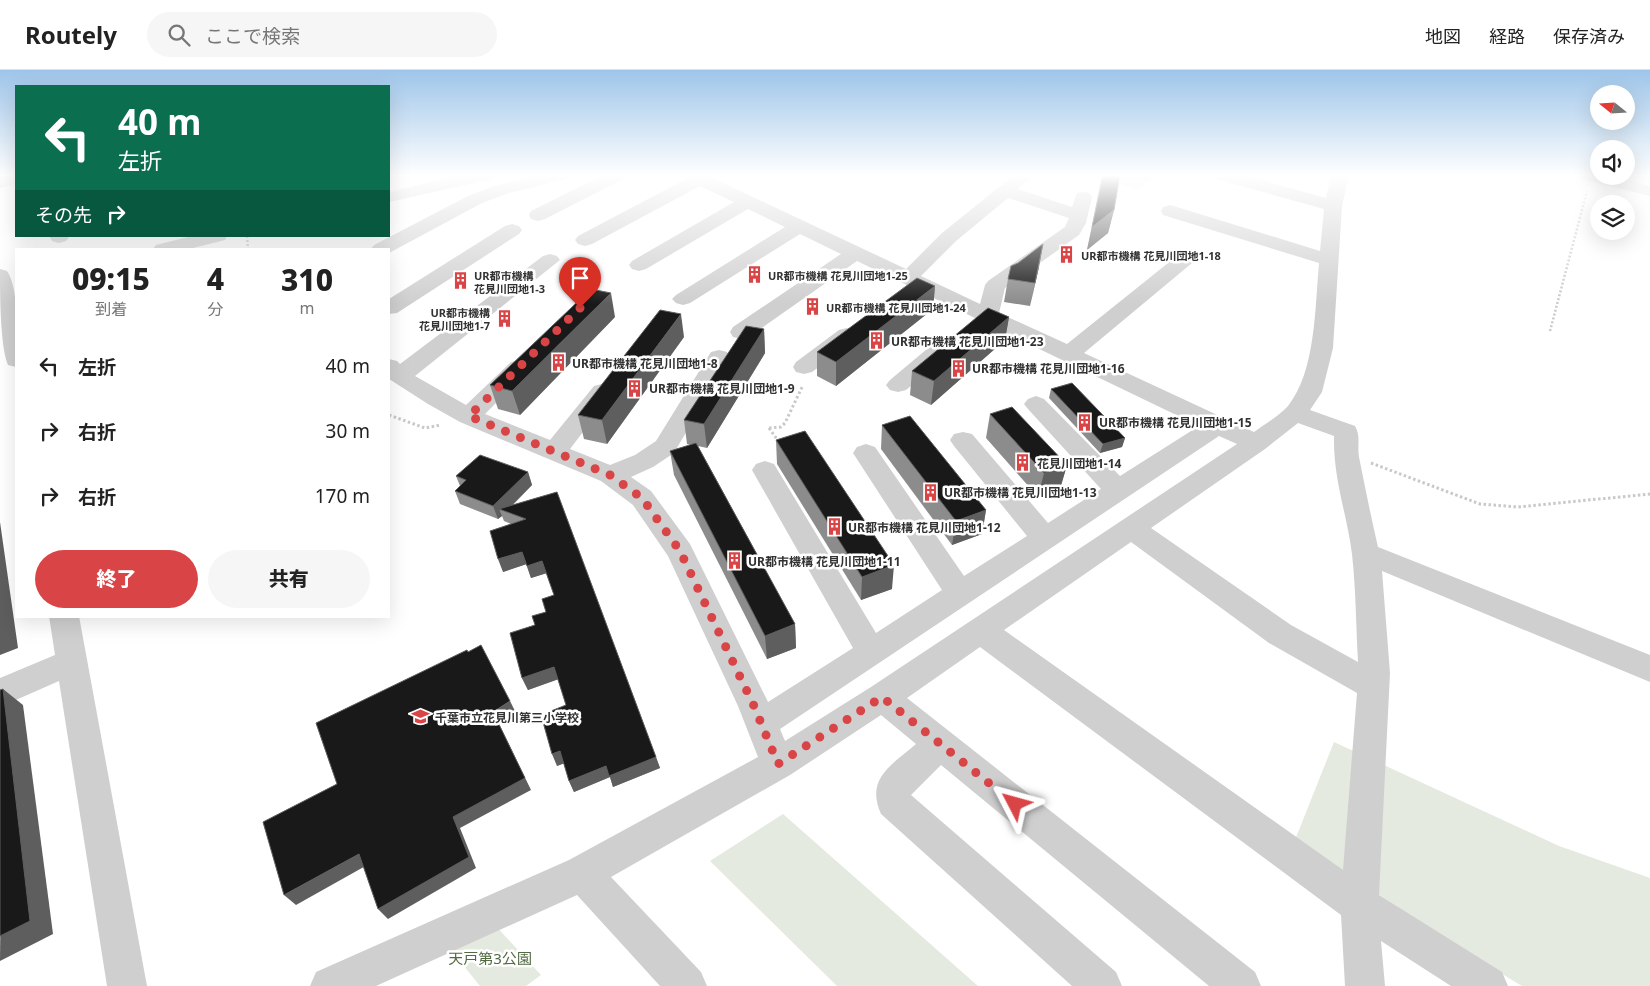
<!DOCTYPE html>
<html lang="ja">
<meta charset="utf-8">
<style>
body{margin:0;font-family:"Noto Sans","Noto Sans JP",sans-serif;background:#f6f6f6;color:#222;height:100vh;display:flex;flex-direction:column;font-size:19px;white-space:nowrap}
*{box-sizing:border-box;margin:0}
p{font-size:16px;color:#767676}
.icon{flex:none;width:28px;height:28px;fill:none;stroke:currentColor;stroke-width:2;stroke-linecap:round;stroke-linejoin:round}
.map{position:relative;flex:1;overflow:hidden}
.drawer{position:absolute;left:15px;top:178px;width:375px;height:370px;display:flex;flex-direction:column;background:#fff;border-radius:0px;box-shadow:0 5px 20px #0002}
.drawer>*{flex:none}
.hud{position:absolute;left:15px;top:15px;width:375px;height:152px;border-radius:0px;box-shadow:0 5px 20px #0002;background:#0b6e4f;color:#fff;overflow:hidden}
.needle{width:32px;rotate:288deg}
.fabs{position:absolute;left:1590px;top:15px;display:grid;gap:10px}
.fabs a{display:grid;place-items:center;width:45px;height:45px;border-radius:50%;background:#fff;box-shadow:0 5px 20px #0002;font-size:25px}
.pin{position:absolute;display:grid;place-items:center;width:42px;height:42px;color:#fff;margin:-51px -21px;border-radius:50% 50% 50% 0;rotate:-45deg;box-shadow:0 0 5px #0007}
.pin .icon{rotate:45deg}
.me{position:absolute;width:55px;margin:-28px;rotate:309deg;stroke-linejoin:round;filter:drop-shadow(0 0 4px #0008)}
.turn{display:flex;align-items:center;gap:18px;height:105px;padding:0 20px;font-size:22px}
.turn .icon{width:65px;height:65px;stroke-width:2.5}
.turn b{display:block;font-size:35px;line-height:42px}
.then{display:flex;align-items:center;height:48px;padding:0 20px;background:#0003;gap:10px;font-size:19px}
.eta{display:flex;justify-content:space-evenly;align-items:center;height:85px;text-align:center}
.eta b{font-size:30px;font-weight:800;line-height:35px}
.primary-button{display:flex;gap:10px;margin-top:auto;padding:10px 20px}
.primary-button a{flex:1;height:58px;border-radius:30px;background:#d94447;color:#fff;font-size:20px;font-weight:800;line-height:58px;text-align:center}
.primary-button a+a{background:#f6f6f6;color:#222}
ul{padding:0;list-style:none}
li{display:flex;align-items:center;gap:15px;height:65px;padding:0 20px}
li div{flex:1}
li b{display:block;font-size:19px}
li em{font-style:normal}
header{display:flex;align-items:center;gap:30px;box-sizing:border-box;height:70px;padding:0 25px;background:#fff;border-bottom:1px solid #e0e0e0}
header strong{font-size:24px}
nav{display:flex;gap:28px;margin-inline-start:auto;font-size:18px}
.search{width:350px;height:45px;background:#f6f6f6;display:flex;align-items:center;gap:12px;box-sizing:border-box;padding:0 18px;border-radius:28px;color:#767676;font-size:19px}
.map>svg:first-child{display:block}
.green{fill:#e4eadf}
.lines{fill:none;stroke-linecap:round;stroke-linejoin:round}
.path-far1{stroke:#c9c9c9;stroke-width:2.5;stroke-dasharray:2 2;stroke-linecap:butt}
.path{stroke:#c9c9c9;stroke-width:3;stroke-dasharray:2.5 2.5;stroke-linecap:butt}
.minor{fill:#cfcfcf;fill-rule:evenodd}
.wall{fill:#8c8c8c}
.shaded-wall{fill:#5e5e5e}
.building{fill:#191919;stroke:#5e5e5e}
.route{stroke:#d94447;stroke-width:9;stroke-dasharray:0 16.2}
.labels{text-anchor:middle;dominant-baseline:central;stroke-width:5;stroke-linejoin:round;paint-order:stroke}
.far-poi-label{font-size:11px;font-weight:bold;fill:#323232;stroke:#fff;text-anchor:start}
.poi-label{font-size:12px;font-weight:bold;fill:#323232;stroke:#fff;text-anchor:start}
.near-park-label{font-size:15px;fill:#536b42;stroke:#fff}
</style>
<header>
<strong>Routely</strong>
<div class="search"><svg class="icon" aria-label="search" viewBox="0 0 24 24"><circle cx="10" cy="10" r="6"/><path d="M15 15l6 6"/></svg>ここで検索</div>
<nav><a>地図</a><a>経路</a><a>保存済み</a></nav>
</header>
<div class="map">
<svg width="1650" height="916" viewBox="0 0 1650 916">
<rect width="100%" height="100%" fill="#fff"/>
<!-- green -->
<g class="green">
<path d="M1110,105H1136L1150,109L1139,120L1105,110Z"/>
<path d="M1334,672L1559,776L1650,808V916H1522L1476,888L1295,770Z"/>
<path d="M783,744L978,916H837L710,791Z"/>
<path d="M493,853L541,905L526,916H480L447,875Z"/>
</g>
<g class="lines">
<!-- path-far1 -->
<g class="path-far1">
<path d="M247,166L248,179"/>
<path d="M1550,261L1587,121"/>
</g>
<!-- path -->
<g class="path">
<path d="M389,345L425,358L441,355"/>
<path d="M769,358L781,357L785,353L803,315"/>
<path d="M769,358L779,372"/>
<path d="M1371,393L1480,434L1518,437L1650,424"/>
</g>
<!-- minor -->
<g class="minor">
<path d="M6,105H16V114L0,118V107Z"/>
<path d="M461,105H495L492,109L389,132V122Z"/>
<path d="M538,105H570L567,109L509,123L482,133L389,183V179H371L374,175L470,125L497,115Z"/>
<path d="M603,105H626L623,109L545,149L538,151L531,149L529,145L531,141Z"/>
<path d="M682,105H706L906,199L942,163L1014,105H1034L1018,119L1072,137L1077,123L1083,122L1089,123L1092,127L1086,153L1079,165L1005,218L999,243L1067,274L1178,185L1185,183L1192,185L1195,189L1192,193L1084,283L1254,362C1265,354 1279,346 1288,336C1316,301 1315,236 1319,193L1163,145L1161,141L1163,137L1170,135L1177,137L1320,181L1324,139L1216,109L1213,105H1243L1326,128L1331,105H1349L1342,136L1333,278L1322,322L1310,340L1355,356C1361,366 1357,376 1359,387C1365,417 1371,447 1378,477L1650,585V612L1382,501L1390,603L1379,825L1502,902L1508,916H1451L1381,871L1385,916H1345L1341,845L980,577L907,628L1255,902L1261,916H1209L941,695L911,725L1116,902L1122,916H1072L881,744C865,708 892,695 916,674L881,645L790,705L611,807L701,902L707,916H660L577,825L376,916H310L316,902L569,790L758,687L738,636L668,486L633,435L601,411L460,352L428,334L389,309V289L397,291L400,294L543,186L550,184L557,186L560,190L415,306L466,335L511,292L519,290L527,292L530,297L527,302L485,344L550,370L594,316L602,314L610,316L614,321L570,379L610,395L635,385L656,371L711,282L719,280L727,282L730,287L674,383L653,397L631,407L651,421L690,474L768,632L853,578L752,400L756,394L765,391L774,394L876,563L942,520L853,383L857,377L866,374L875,377L964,506L1027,466L954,376L950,370L954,364L963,362L972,364L1048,453L1101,419L1028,339L1024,334L1028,329L1036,326L1044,329L1120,406L1199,356L857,191L749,267L741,269L733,267L730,262L733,257L841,184L800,164L690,233L683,235L676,233L672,229L676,225L785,157L748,139L646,199L639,201L632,199L629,195L632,191L734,132L700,116L592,174L585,176L578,174L575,170L578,166L686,109ZM1008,128L1069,148L1065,157L988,211L985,215L980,234L921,206L956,171ZM1298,353L1334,366C1333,409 1347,444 1352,484C1356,520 1356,556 1358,592L1291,555L1151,458L1265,379ZM1219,366L1237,374L871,617L785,671L780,659ZM1131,472L1269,573L1357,623L1343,800L1004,560Z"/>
<path d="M1157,105C1152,112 1148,111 1141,110L1138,106Z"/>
<path d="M1579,105L1614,106L1650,116V126L1582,109Z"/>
<path d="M512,154L519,156L522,160L519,164L397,243L389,244V229L505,156Z"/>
<path d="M49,166H69V167L66,171L59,173L52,171Z"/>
<path d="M192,166H227L225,170L189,179H153L156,175Z"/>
<path d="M0,199L7,201C20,219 17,275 16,297L8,295C0,276 0,222 0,199Z"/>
<path d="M847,258L855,260L858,265L855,270L812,302L804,304L796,302L793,297L796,292L839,260Z"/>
<path d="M941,272L949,274L952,279L949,284L906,320L898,322L890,320L886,315L890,310L933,274Z"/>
<path d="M49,546H79L147,916H107L59,611L0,637V608L55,585Z"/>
</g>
</g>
<!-- wall -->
<g class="wall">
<path d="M1102,105H1120L1114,140L1108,163L1087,180Z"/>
<path d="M1039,197L1030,236L1004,232L1008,209Z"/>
<path d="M935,216L933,239L836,316L817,306V282Z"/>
<path d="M615,247L520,345L498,339L490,315Z"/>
<path d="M1009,247L1005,270L931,335L910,325L912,301Z"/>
<path d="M764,259L765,283L707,378L698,376L795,554L796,578L767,589L674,405L670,381L691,375L687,374L684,350Z"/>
<path d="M684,267L607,374L584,369L578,345Z"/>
<path d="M1051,319L1125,368L1122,377L1100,383L1049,328Z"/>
<path d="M990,344L1067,395L1060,419L1038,427L986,368Z"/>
<path d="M882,355L986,440L982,464L952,475L881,379Z"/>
<path d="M776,370L892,519L861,530L777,394Z"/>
<path d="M528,402L532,415L513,435L557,422L660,698L613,717L610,707L574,722L569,711L564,693L557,696L566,635L558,609L528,620L522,608L535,555L546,542L554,525L547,503L531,508L526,494L503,502L511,454L504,451L502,446L498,449L460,434L455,421L460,416L456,406Z"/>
</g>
<!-- shaded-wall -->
<g class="shaded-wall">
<path d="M1114,140L1108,163L1087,180L1092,157Z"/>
<path d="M1043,174L1039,197L1030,236L1035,213Z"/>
<path d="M935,216L933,239L836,316V292Z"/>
<path d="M611,223L615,247L520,345L512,321Z"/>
<path d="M681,244L684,267L607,374L602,350Z"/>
<path d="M1009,247L1005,270L931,335L934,311Z"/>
<path d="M764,259L765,283L707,378L704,354Z"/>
<path d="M1125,368L1122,377L1100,383L1103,374Z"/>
<path d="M1067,395L1060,419L1038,427L1044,403Z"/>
<path d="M528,402L532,415L506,441L499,439L502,446L498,449L493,436Z"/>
<path d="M986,440L982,464L952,475L956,451Z"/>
<path d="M0,452L18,578L0,585Z"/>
<path d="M522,482L527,494L503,502L498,489Z"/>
<path d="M542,491L547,503L531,508L527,496Z"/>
<path d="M894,495L892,519L861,530L862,507Z"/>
<path d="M795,554L796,578L767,589L765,566Z"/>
<path d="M554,597L559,609L528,620L522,608Z"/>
<path d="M3,619L23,635L53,864L0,891Z"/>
<path d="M510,631L516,643L499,654L531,720L460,758L476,798L388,849L378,839L453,747L493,642Z"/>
<path d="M560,681L565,693L557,696L552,684Z"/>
<path d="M656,687L660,698L613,717L610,707L574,722L569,711L606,696Z"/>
<path d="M359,784L369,794L296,835L284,825Z"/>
</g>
<!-- building -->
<g class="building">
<path d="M1103,105H1120L1114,140L1092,157Z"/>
<path d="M1043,174L1035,213L1008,209L1011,196L1018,193Z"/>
<path d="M917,208L935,216L836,292L817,282Z"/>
<path d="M591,219L611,223L512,321L490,315Z"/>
<path d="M988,238L1009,247L934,311L912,301Z"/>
<path d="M660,240L681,244L602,350L578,345Z"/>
<path d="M746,256L764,259L704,354L684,350Z"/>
<path d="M1072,313L1125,368L1103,374L1051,319Z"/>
<path d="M1012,337L1067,395L1044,403L990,344Z"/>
<path d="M910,346L986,440L956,451L882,355Z"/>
<path d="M805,361L894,495L862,507L776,370Z"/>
<path d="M696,373L795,554L765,566L670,381Z"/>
<path d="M480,385L528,402L493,436L455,421L466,410L456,406Z"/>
<path d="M557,422L656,687L609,706L606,696L569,711L560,681L552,684L541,645L566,635L554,597L522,608L510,563L535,555L532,546L546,542L542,529L554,525L542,491L527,496L522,482L498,489L490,461L526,449L499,439Z"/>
<path d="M481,575L510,631L493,642L525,708L453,747L469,787L378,839L359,784L284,825L263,752L337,714L316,653L467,580L468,582Z"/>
<path d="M3,619L30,851L0,866V620Z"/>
</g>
<!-- sky -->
<linearGradient id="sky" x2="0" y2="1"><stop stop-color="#9ec5e9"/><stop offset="0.45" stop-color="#fff"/><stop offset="1" stop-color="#fff" stop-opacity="0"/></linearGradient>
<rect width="1650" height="234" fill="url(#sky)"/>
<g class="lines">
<!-- route -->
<path class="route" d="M580,238L469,346L610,405L642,428L680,481L754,636L778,694L882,627L1015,734"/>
</g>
<!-- icons -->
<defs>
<symbol id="building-bare" viewBox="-9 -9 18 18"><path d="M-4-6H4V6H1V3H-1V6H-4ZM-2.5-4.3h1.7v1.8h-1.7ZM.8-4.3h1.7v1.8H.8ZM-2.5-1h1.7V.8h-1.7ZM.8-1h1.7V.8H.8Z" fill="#d94447" stroke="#fff" stroke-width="2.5" paint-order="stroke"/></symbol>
<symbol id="school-bare" viewBox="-9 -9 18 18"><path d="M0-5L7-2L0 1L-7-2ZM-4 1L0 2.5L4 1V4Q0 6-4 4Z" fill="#d94447" stroke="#fff" stroke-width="2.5" paint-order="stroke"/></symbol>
</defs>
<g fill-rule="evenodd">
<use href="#building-bare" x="1054" y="172" width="25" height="25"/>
<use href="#building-bare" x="742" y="192" width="25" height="25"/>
<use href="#building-bare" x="448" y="198" width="25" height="25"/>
<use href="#building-bare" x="800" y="224" width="25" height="25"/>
<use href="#building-bare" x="492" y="236" width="25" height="25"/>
<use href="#building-bare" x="864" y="258" width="25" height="25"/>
<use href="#building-bare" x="546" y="280" width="25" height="25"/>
<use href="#building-bare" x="946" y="286" width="25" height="25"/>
<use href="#building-bare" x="622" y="306" width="25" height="25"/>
<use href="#building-bare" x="1072" y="340" width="25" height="25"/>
<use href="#building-bare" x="1010" y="380" width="25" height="25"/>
<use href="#building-bare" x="918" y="410" width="25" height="25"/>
<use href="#building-bare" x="822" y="444" width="25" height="25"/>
<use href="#building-bare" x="722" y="478" width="25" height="25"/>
<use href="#school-bare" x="408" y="634" width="25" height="25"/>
</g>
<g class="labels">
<!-- far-poi labels -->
<g class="far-poi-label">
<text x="1081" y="185">UR都市機構 花見川団地1-18</text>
<text x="474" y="205">UR都市機構<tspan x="474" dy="13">花見川団地1-3</tspan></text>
<text x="768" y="205">UR都市機構 花見川団地1-25</text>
<text x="826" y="237">UR都市機構 花見川団地1-24</text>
<text x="490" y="242" text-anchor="end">UR都市機構<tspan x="490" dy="13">花見川団地1-7</tspan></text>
</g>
<!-- poi labels -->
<g class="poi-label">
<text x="891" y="271">UR都市機構 花見川団地1-23</text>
<text x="572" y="293">UR都市機構 花見川団地1-8</text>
<text x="972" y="298">UR都市機構 花見川団地1-16</text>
<text x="649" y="318">UR都市機構 花見川団地1-9</text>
<text x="1099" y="352">UR都市機構 花見川団地1-15</text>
<text x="1037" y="393">花見川団地1-14</text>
<text x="944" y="422">UR都市機構 花見川団地1-13</text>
<text x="848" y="457">UR都市機構 花見川団地1-12</text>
<text x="748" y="491">UR都市機構 花見川団地1-11</text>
<text x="435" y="647">千葉市立花見川第三小学校</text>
</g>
<!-- near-park labels -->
<g class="near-park-label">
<text x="490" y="888">天戸第3公園</text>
</g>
</g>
</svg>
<div class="fabs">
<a><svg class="needle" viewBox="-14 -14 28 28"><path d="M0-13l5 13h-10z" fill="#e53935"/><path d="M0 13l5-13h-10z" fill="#767676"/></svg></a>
<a><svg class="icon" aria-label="sound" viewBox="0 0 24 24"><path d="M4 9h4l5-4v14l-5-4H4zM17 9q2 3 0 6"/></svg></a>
<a><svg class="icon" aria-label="layers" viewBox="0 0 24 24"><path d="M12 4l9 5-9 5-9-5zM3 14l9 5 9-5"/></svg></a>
</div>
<div class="pin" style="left:580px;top:238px;background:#d93025"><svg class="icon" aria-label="arrive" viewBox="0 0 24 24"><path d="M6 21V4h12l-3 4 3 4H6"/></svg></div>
<svg class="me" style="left:1015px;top:734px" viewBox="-20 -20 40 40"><path d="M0-17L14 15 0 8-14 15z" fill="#d94447" stroke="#fff" stroke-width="4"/></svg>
<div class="hud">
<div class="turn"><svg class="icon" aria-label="left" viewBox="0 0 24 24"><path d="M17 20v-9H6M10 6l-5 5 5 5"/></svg><div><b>40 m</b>左折</div></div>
<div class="then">その先<svg class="icon" aria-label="right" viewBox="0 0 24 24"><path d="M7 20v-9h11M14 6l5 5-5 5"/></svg></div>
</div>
<section class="drawer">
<div class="eta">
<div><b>09:15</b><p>到着</p></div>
<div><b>4</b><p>分</p></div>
<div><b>310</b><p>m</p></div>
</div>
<ul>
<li><svg class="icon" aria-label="left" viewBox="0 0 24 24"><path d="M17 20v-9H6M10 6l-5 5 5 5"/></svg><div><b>左折</b></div><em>40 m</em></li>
<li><svg class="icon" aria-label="right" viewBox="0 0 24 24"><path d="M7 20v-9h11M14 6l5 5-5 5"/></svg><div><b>右折</b></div><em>30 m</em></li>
<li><svg class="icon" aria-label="right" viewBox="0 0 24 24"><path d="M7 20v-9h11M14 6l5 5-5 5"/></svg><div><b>右折</b></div><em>170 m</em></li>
</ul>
<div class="primary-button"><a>終了</a><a>共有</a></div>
</section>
</div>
